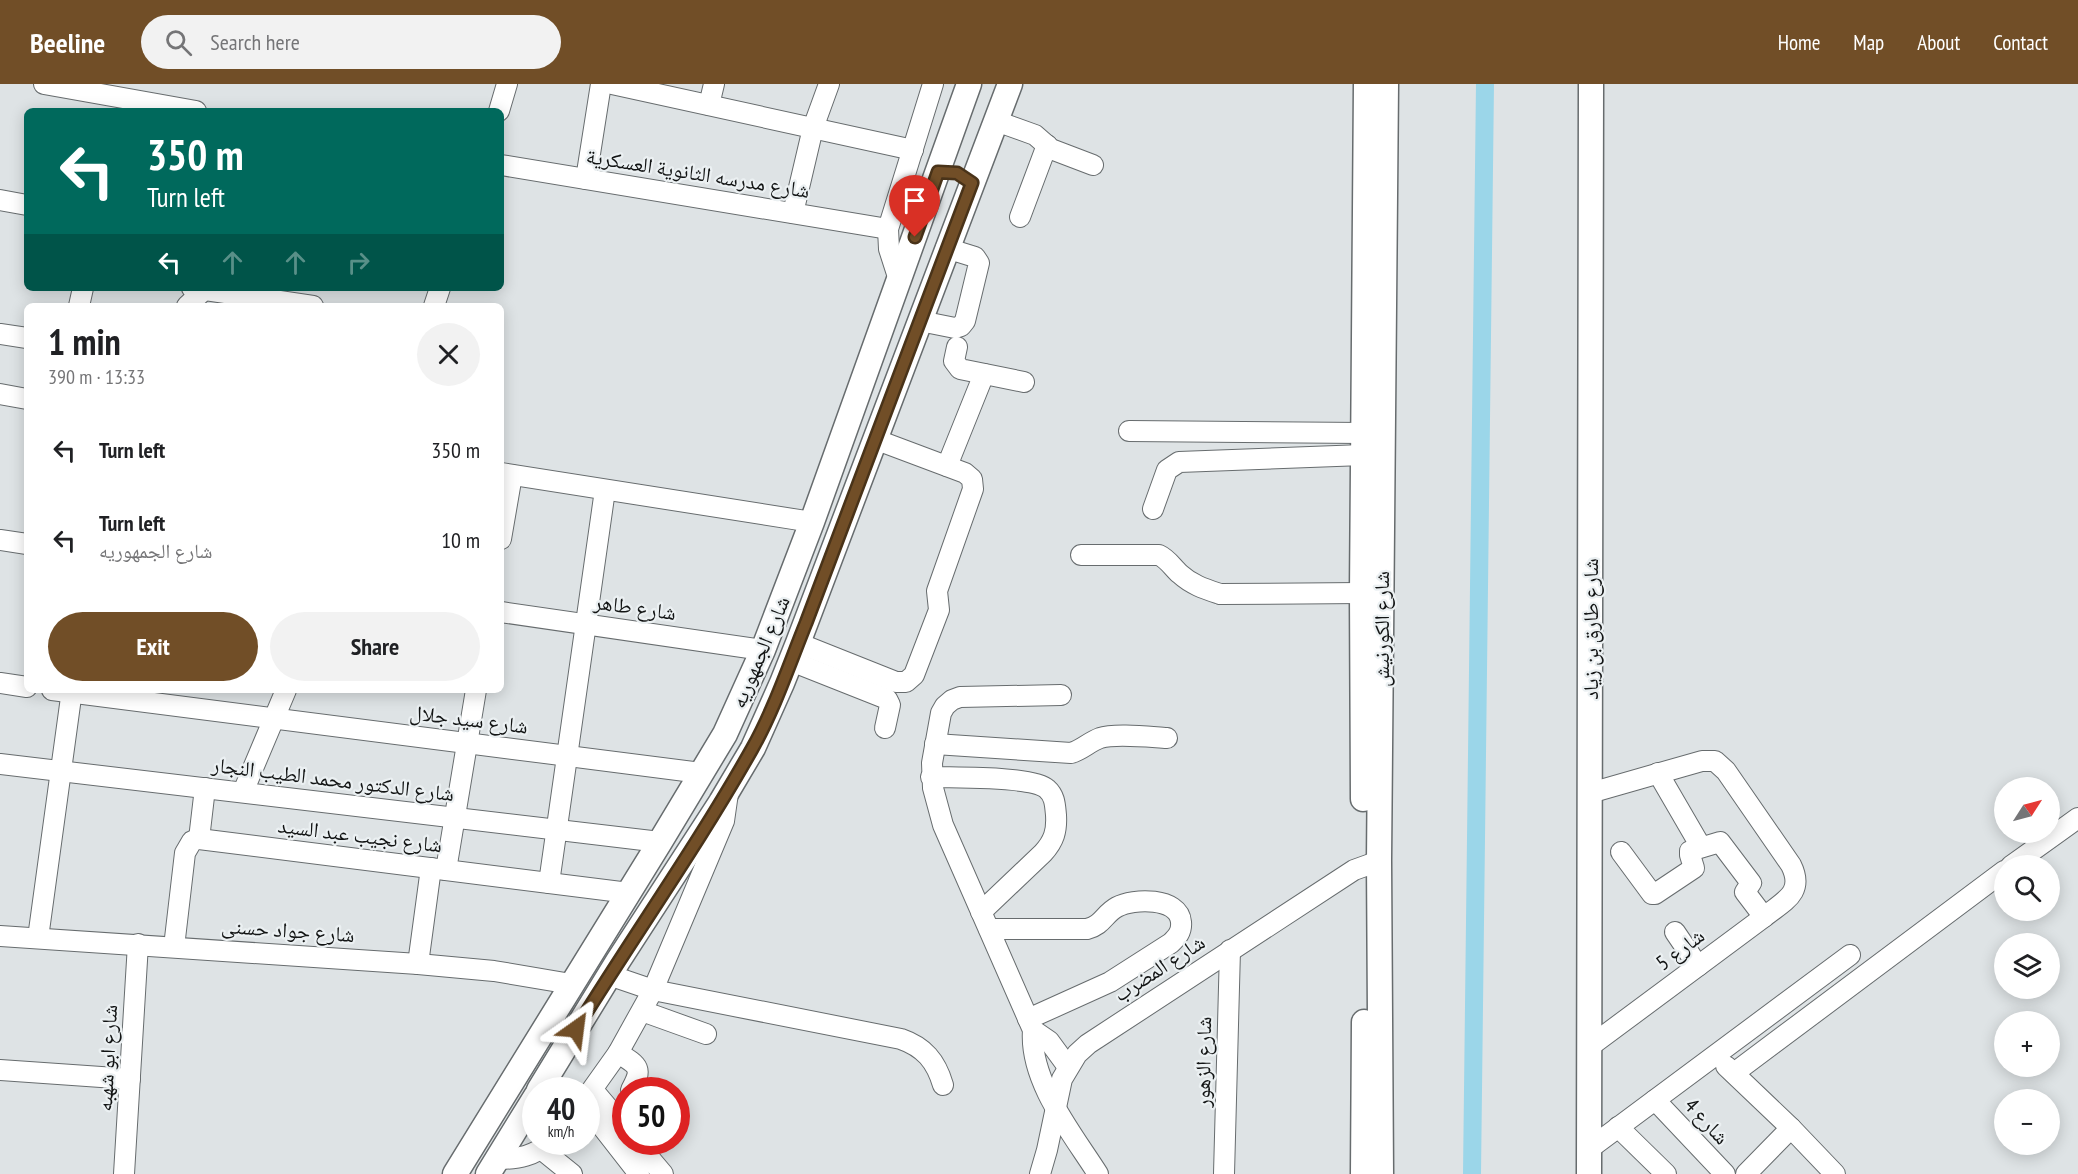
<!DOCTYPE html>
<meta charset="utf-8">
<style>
body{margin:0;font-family:"PT Sans Narrow","Noto Naskh Arabic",sans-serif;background:#f2f2f2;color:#202124;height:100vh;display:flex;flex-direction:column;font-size:22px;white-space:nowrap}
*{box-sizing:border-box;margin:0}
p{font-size:20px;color:#757577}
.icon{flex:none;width:33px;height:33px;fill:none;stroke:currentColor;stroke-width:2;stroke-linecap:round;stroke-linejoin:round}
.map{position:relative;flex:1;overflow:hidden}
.details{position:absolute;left:24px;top:219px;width:480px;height:390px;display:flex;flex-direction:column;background:#fff;border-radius:9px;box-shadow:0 3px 15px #0003}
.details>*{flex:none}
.guide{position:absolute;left:24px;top:24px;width:480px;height:183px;border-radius:9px;box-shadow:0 3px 15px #0003;background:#00695c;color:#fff;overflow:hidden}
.needle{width:39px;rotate:54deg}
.tools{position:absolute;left:1994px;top:693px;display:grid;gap:12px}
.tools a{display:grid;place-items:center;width:66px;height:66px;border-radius:50%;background:#fff;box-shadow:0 3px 15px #0003;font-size:30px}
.speed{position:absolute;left:522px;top:993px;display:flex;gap:12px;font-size:30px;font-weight:700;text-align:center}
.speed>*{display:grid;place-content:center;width:78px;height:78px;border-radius:50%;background:#fff;box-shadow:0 3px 15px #0003;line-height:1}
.speed small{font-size:15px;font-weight:400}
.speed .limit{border:9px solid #d22;background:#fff;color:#111}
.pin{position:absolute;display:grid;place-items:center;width:51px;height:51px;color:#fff;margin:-62px -26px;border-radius:50% 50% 50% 0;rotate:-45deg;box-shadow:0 0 6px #0007}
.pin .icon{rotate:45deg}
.me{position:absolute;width:66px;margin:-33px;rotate:31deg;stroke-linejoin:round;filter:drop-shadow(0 0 4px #0008)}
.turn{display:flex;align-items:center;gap:21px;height:126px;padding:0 24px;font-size:27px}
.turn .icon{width:78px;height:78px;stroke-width:2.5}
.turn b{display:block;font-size:42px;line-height:51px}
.lanes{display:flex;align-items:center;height:57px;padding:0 24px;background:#0003;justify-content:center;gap:30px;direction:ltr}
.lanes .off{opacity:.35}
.round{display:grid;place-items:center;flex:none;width:63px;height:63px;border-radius:32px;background:#f2f2f2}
.headline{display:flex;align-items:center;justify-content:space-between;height:102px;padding:0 24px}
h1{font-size:36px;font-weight:700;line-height:45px}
.button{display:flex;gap:12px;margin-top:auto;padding:12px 24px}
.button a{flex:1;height:69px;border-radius:36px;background:#714e27;color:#fff;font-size:24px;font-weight:700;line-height:69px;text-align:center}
.button a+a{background:#f2f2f2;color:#202124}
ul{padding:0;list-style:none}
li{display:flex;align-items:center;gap:18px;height:90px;padding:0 24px}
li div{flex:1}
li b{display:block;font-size:22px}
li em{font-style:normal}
header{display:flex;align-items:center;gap:36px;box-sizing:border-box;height:84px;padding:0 30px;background:#714e27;color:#fff}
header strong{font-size:28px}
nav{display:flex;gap:33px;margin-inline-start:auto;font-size:21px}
.search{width:420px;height:54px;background:#f2f2f2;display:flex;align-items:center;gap:15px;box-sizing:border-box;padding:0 21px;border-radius:33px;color:#757577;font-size:22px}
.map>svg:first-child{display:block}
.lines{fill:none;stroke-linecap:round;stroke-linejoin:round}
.canal{stroke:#9bd6e9;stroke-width:18}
.minor-casing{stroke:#676c6e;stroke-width:22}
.major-casing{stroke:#676c6e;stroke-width:27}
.minor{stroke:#fff;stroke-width:20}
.major{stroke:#fff;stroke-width:24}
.route-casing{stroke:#493319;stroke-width:15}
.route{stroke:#714e27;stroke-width:10}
.labels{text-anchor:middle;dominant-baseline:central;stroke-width:4.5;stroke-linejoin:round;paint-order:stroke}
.street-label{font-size:21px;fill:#121414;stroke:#ebf0f2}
</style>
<header>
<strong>Beeline</strong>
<div class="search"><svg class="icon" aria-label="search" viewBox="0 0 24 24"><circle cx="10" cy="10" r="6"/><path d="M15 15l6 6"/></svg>Search here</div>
<nav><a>Home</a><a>Map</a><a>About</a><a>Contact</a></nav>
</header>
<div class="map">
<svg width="2078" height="1090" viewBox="0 0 2078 1090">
<rect width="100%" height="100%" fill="#dee3e5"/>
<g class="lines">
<!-- canal -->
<path class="canal" d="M1472,1090L1485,0"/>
<defs>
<g id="minor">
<path d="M44,0L196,27"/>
<path d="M612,0L913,66"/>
<path d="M709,21L714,0"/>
<path d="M499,27L507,0"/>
<path d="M996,37L1035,51L1051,65L1093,81"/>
<path d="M501,81L888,145"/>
<path d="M586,95L601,0"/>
<path d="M0,116L27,121"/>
<path d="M793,129L813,44L829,0"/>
<path d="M1020,133L1047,61"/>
<path d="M899,196L889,165L888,145L933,0"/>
<path d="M192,204L313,222"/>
<path d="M79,222L83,204"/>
<path d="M187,222L204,206"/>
<path d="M434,222L440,204"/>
<path d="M920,237L955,244L961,242L965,237L979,179L975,173L946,164"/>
<path d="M0,250L27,254"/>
<path d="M957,263L954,277L960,285L1024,298"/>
<path d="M0,310L27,315"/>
<path d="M1129,347L1363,349"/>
<path d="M947,382L984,290"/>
<path d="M501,389L812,438"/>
<path d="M1153,425L1167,386L1179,378L1363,371"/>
<path d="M501,455L512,391"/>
<path d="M0,456L27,460"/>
<path d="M1081,471H1159C1168,475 1173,484 1180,490C1192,501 1205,505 1220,510L1362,509"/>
<path d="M501,528L763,566"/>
<path d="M798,559L896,598H906L914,591L939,526L937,507L973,405L972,395L965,389L877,356"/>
<path d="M791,577L887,615L890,621L885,644"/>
<path d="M0,599L27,603"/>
<path d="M52,606L701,689"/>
<path d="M1061,611L960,613L952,616L945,622L941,629L932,679L933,704L943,741L1033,946C1029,997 1072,1049 1098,1090"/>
<path d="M935,660L1071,669C1082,666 1089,658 1100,654C1115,649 1150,653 1167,654"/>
<path d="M0,680L660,758"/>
<path d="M1658,689L1701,763"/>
<path d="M931,693C954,694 1033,692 1047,705C1055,712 1055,721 1056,731C1057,747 1054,757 1043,769L981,828"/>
<path d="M243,708L286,606"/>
<path d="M199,755L205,704"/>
<path d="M1621,768L1652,810H1655L1694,784L1690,771V767L1720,758L1751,799L1745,808L1764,833"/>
<path d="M2011,782L2078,734"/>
<path d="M446,786L476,606"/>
<path d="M549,799L605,406"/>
<path d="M989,845H1087C1103,841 1104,830 1117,823C1133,814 1179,813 1181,838C1182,848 1177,853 1171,859L1110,898L1028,935"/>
<path d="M1675,848L1698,882"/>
<path d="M0,852L418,880L494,887L571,900"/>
<path d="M38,854L72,606"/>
<path d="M174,863L185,769L192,757L199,755L629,809"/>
<path d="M418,880L431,784"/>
<path d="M609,891L653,906L901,955C924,963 936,977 943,1001"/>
<path d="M642,927L706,950"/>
<path d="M1033,946L1049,957L1068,983"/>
<path d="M1589,963L1764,833C1784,817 1805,809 1791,781L1726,687L1715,677H1702L1590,709"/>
<path d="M618,969C639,982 643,984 631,1006"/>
<path d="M1726,982L1791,1044L1835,1090"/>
<path d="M0,986L130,995"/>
<path d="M1734,989L2004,787"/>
<path d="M593,1006L626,1045"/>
<path d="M586,1014L618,969L653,906L724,737L728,709"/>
<path d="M1655,1016L1725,1090"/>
<path d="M586,1022L639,1090"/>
<path d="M1618,1043L1666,1090"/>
<path d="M636,1058L663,1090"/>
<path d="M541,1065L572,1090"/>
<path d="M1589,1065L1850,871"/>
<path d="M498,1075C519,1075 534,1072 550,1058"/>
<path d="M124,1090L138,860"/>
<path d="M1040,1090L1047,1066L1062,995L1077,970L1088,960L1354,786L1379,777"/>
<path d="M1224,1090L1230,866"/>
<path d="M1746,1090L1791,1044"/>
</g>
<g id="major">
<path d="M1363,715L1362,509L1366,0"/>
<path d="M539,1006L618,877L721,718L753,664L782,599L798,559L1010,0"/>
<path d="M455,1090L660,758L725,650L763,566L812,438L969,0"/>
<path d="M488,1090L536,1012"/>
<path d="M1363,1090L1364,938"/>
<path d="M1381,1090L1379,777L1386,0"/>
<path d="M1589,1090L1591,0"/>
</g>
</defs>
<!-- minor casing -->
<use href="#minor" class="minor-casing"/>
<!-- major casing -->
<use href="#major" class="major-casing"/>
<!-- minor -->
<use href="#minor" class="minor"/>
<!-- major -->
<use href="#major" class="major"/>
</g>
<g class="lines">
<defs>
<path id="route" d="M576,945C634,851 698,761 752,665C774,626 789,581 806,539L972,99L957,89L938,88L915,153"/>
</defs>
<!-- route casing -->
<use href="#route" class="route-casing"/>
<!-- route -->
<use href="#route" class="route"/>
</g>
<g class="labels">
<!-- street labels -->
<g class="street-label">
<text transform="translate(698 89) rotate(9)">شارع مدرسه الثانوية العسكرية</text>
<text transform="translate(635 523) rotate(8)">شارع طاهر</text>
<text transform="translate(1381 545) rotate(-90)">شارع الكورنيش</text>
<text transform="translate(1590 545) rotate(-90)">شارع طارق بن زياد</text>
<text transform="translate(760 568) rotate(-67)">شارع الجمهوريه</text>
<text transform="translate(469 635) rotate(7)">شارع سيد جلال</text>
<text transform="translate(333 695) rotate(7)">شارع الدكتور محمد الطيب النجار</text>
<text transform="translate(360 751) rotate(7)">شارع نجيب عبد السيد</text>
<text transform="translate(288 846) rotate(4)">شارع جواد حسنى</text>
<text transform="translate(1680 865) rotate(-37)">شارع 5</text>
<text transform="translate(1159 884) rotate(-33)">شارع المضرب</text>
<text transform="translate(107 974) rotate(-87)">شارع ابو شهبه</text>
<text transform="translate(1203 978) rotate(-89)">شارع الزهور</text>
<text transform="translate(1707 1037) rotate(47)">شارع 4</text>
</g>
</g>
</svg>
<div class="tools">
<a><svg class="needle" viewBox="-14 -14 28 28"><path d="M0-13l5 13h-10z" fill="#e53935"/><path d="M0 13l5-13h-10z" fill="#757577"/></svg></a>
<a><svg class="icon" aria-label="search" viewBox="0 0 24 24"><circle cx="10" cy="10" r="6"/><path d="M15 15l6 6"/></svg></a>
<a><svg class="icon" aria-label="layers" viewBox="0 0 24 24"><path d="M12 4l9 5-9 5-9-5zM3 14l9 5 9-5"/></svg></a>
<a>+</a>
<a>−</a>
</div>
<div class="speed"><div>40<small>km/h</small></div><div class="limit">50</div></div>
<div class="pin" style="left:915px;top:153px;background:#d93025"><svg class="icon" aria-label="arrive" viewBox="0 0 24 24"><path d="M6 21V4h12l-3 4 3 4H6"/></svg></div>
<svg class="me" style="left:576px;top:945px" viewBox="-20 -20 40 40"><path d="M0-17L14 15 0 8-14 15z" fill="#714e27" stroke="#fff" stroke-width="4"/></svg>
<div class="guide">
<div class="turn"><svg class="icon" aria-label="left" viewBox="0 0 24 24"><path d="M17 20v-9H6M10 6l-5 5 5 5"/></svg><div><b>350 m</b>Turn left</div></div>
<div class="lanes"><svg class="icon" aria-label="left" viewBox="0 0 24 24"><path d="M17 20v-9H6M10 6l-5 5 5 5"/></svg><svg class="icon off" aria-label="ahead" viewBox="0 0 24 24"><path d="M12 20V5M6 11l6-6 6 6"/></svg><svg class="icon off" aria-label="ahead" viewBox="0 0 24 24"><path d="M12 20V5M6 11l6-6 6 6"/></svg><svg class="icon off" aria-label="right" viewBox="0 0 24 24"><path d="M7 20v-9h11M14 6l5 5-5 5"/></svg></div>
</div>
<section class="details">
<div class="headline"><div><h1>1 min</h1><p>390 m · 13:33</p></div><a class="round"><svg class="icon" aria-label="close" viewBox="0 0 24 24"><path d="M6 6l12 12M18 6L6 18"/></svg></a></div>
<ul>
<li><svg class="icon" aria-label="left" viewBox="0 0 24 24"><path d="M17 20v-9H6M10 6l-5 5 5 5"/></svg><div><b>Turn left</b></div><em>350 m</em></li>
<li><svg class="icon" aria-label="left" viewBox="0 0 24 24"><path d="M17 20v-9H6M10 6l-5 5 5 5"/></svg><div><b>Turn left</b><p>شارع الجمهوريه</p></div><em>10 m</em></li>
</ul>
<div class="button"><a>Exit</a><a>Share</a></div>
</section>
</div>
